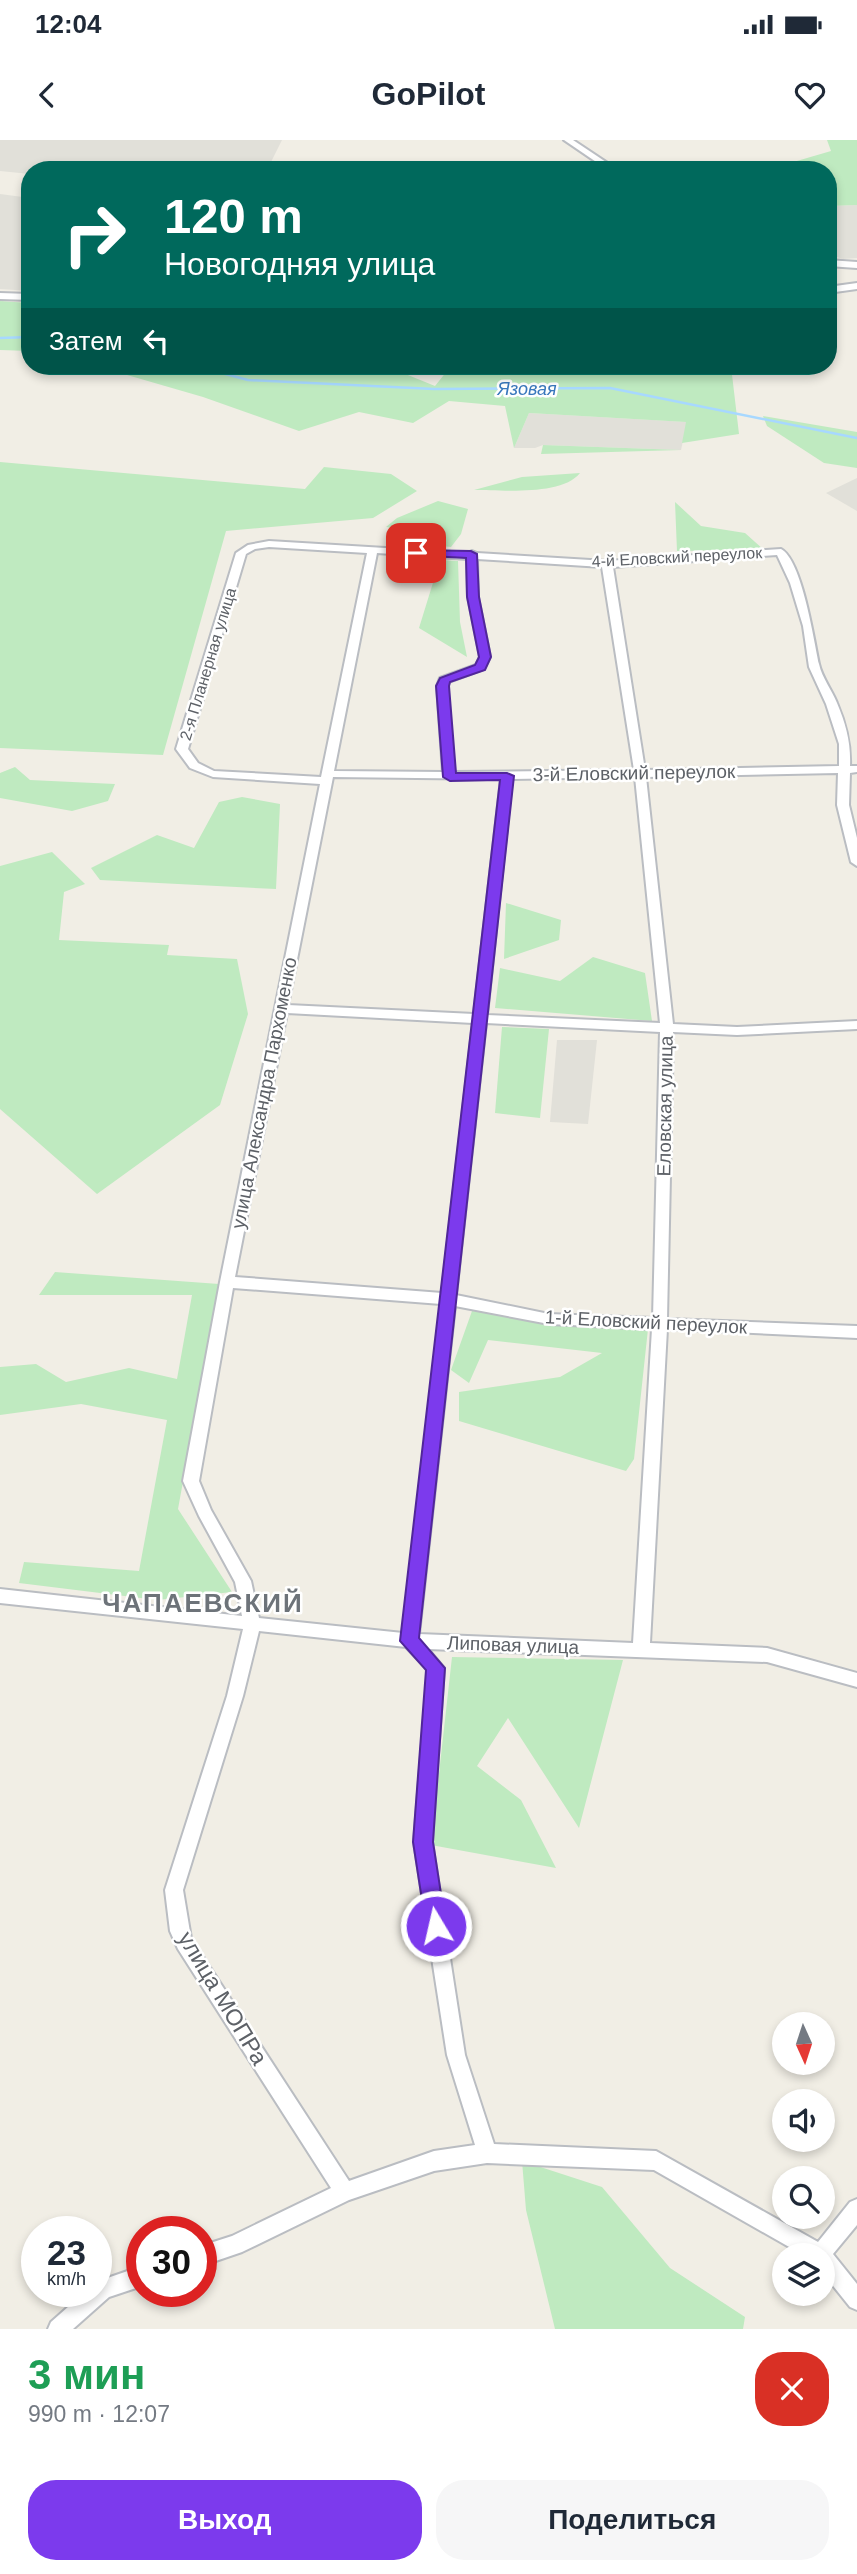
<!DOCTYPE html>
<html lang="ru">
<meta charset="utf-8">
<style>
body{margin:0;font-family:Helvetica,sans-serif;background:#f6f6f7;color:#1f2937;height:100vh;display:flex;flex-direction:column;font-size:26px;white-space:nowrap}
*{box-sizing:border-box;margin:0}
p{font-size:23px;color:#747a83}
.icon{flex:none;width:38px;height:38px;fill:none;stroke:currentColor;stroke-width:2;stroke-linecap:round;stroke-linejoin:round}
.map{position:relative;height:2189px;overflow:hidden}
.drawer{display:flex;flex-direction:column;background:#fff;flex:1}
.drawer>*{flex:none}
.top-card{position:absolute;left:21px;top:21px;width:816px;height:214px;border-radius:28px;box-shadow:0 4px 10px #0003;background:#00695c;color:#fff;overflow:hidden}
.needle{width:46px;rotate:177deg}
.tools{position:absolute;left:772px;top:1872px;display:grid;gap:14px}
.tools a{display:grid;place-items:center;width:63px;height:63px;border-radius:50%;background:#fff;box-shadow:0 4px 10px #0003;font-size:35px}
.speed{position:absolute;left:21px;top:2076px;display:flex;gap:14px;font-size:35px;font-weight:700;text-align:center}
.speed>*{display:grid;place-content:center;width:91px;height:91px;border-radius:50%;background:#fff;box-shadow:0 4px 10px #0003;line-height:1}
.speed small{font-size:18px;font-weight:400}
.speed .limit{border:10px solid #d22;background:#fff;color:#111}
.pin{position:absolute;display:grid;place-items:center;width:60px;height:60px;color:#fff;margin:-30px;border-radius:14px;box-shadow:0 4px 10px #0006}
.me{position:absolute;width:77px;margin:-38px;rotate:351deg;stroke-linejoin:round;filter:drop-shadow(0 0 5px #0008)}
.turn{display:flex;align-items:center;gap:24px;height:147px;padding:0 28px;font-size:32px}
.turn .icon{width:91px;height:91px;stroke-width:2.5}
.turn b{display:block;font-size:49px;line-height:60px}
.then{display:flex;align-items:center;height:66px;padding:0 28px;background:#0003;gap:14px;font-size:26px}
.round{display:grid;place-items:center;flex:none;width:74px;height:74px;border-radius:28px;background:#f6f6f7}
.overview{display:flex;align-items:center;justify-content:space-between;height:119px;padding:0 28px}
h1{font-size:42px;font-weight:800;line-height:52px;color:#1e9e55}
.primary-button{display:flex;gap:14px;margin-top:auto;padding:14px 28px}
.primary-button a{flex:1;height:80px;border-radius:28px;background:#7c3aed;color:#fff;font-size:28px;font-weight:800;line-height:80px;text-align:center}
.primary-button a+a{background:#f6f6f7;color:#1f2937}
.status{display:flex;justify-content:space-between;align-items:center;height:49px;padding:0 35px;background:#fff;direction:ltr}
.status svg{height:19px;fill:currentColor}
header{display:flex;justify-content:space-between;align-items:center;height:91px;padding:0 28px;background:#fff;font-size:32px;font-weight:800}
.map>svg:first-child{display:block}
.industrial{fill:#e1e0d9}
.green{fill:#bfeac0}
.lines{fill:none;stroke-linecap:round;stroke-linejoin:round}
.stream{stroke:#a7d8ff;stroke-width:2.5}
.minor-casing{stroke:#babdc2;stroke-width:4}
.minor{fill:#fff;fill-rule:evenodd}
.route{fill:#7c3aed;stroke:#51269a;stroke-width:2}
.labels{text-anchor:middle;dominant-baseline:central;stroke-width:5;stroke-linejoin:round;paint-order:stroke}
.far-street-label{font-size:16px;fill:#5d6167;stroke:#fff}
.far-water-label{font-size:18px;font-style:italic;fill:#3877bc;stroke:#fff}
.street-label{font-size:19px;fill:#5d6167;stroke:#fff}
.near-street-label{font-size:23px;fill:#5d6167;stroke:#fff}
.district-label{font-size:26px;font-weight:bold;letter-spacing:2px;fill:#6d7379;stroke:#fff}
</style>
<div class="status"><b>12:04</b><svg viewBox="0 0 49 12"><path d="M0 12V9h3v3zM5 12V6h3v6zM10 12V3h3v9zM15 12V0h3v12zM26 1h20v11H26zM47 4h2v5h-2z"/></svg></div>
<header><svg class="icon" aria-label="back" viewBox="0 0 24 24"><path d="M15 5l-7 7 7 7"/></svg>GoPilot<svg class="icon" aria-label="heart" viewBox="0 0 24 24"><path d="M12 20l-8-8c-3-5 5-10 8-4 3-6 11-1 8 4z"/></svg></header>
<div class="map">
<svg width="857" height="2189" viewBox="0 0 857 2189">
<rect width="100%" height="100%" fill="#f1eee5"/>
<!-- industrial -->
<g class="industrial">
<path d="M0,0H282L267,30H30V34L0,31Z"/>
<path d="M0,54L30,58V151L0,149Z"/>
<path d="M857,65V118L843,119L828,114V66Z"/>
<path d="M529,273L687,282L681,310L543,305L535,308H514Z"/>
<path d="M857,338V371L826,353Z"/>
<path d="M557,900H597L588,984L550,982Z"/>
</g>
<!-- green -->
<g class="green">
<path d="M827,0H857V65L828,66V30H766L831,11Z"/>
<path d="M0,161L30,163V211L0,210Z"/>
<path d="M96,226H293L403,233L435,246L451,226L659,230L658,226H731L739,294L682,303L686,282L529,273L514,308L505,266L449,261L413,283L359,272L299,291L203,257Z"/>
<path d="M763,276L857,292V328L824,323L767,286Z"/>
<path d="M543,305L681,310L541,314Z"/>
<path d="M0,322L305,349L324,327L391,334L417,351L373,378L226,391L163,615L0,608Z"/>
<path d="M580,333C562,356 502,350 474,350L522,337Z"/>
<path d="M438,361L468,369L461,394L451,407L430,405L435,395L386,387L397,378Z"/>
<path d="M675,362L701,386L745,393L764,410L677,411Z"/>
<path d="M440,420L458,421L460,482L467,517L419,488Z"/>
<path d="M15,627L30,640L115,644L108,661L72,671L0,658V633Z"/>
<path d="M242,657L280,664L276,749L100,740L91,728L157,695L194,708L219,662Z"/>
<path d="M52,712L85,744L64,752L59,800L169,805L167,815L237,819L248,874L220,965L97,1054L0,969V726Z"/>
<path d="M506,763L561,780L559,800L504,819Z"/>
<path d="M593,817L645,833L652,881L495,868L500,828L560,841Z"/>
<path d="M502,887L549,889L540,978L495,973Z"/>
<path d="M55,1132L219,1144L178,1369L232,1452L157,1460L19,1443L24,1422L139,1431L167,1280L81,1264L0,1275V1227L36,1224L66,1242L129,1228L177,1239L192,1155H39Z"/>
<path d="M472,1171L648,1189L634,1319L626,1331L459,1281V1252L560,1237L602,1213L488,1200L469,1243L451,1230Z"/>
<path d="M452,1517L623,1520L579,1688L508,1578L477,1626L521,1660L556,1728L431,1705Z"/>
<path d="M522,2021L602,2047L670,2128L745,2177L743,2189H555L526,2070Z"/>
</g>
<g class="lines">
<!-- stream -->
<g class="stream">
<path d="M0,198L30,197"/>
<path d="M195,226L248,240L434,249L610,248L857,298"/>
</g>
<defs>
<g id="minor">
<path d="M564,0H573L618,30H608Z"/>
<path d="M828,120L857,122V128L828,126Z"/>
<path d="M857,143V149L828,153V147Z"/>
<path d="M0,153L30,154V160L0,159Z"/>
<path d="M269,401L468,413L472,411L477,413L607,421L781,409C802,420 814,501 819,524C822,538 832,550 837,563C846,584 851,603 850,626H857V632L850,633L849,665L857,698V726L851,722L837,665L838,633L646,637L673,884L737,887L857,881V889L737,895L673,892L667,1179L857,1186V1198L667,1189L650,1503L767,1508L857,1533V1547L767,1522L428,1509L444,1528L432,1702L465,1915L494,2004L656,2011L818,2102L850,2062L857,2059V2085L833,2114L857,2144V2170L850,2167L822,2132V2116H805L654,2030L487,2023L434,2031L349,2060L242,2112L201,2126V2106L232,2096L331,2048L178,1809L170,1791L165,1750L227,1556L243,1489L0,1463V1449L242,1476L235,1442L199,1376L183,1341L220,1142L320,644L213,637L190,628L176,609L236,413L248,405ZM269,407L367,413L321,637L214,631L198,623L188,609L246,414L255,409ZM377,413L467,419L468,457L480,517L476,525L440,538L437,546L443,632L334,631ZM777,415L790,443L803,486L809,527L826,564L839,604V626L645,630L613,427ZM477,419L602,427L634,630L454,632L447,546L449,542L484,529L490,517L478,457ZM333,637L501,639L474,874L288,865ZM635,637L660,883L487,875L512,639ZM287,873L473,883L442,1153L235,1137ZM486,883L660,892L653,1178L549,1174L456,1155ZM233,1148L441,1164L403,1493L259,1478L251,1441L211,1370L199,1341ZM455,1166L549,1184L652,1189L633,1503L419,1494ZM259,1491L406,1507L428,1530L414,1702L447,1915L475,2005L434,2011L349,2041L191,1798L183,1750L243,1556Z"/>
<path d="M142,2126V2146L109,2157L73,2189H48L51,2182L86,2151H96V2142Z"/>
</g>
</defs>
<!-- minor casing -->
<use href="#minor" class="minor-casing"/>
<!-- minor -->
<use href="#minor" class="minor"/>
</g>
<!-- route -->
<path class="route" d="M416,410L471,411L477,414L479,457L491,517L485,530L450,542L449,546L456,633H507L514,636L419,1498L445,1528L433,1702L446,1786L443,1793L436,1795L429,1793L426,1786L413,1702L426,1530L400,1501L500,640L450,641L443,637L436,546L440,538L475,525L479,517L467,457L466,418L412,415V411Z"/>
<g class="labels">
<!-- far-street labels -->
<g class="far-street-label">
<text transform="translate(677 417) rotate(-3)">4-й Еловский переулок</text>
<text transform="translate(208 524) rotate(-73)">2-я Планерная улица</text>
</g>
<!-- far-water labels -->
<g class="far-water-label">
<text x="527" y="249">Язовая</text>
</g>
<!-- street labels -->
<g class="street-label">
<text transform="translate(634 633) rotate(-1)">3-й Еловский переулок</text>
<text transform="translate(264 953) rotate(-79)">улица Александра Пархоменко</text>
<text transform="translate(665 966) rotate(-89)">Еловская улица</text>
<text transform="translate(646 1182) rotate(3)">1-й Еловский переулок</text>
<text transform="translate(513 1505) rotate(2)">Липовая улица</text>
</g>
<!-- near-street labels -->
<g class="near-street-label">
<text transform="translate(223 1858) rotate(59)">улица МОПРа</text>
</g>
<!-- district labels -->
<g class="district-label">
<text x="203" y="1463">ЧАПАЕВСКИЙ</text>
</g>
</g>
</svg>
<div class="tools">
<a><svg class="needle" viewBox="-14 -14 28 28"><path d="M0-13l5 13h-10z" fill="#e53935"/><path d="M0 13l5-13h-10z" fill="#747a83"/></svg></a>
<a><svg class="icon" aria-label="sound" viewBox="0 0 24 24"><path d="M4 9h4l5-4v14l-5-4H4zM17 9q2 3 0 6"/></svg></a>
<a><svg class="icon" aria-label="search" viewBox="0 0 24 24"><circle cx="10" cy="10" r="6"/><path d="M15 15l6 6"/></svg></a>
<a><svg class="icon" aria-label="layers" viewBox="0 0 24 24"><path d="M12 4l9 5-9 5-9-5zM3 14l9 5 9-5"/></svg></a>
</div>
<div class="speed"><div>23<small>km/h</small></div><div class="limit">30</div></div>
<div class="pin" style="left:416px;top:413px;background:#d93025"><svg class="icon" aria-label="arrive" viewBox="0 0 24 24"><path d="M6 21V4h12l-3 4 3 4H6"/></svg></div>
<svg class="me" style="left:436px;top:1786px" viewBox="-20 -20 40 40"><circle r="17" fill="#7c3aed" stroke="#fff" stroke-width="3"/><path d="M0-11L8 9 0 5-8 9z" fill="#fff"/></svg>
<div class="top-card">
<div class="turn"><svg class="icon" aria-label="right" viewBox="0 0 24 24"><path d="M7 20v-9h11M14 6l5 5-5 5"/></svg><div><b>120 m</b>Новогодняя улица</div></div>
<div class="then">Затем<svg class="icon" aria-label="left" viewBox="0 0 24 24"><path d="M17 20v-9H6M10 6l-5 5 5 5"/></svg></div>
</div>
</div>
<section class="drawer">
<div class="overview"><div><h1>3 мин</h1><p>990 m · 12:07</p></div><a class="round" style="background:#d93025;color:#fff"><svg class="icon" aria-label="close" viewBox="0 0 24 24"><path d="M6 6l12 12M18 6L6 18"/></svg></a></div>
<div class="primary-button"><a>Выход</a><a>Поделиться</a></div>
</section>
